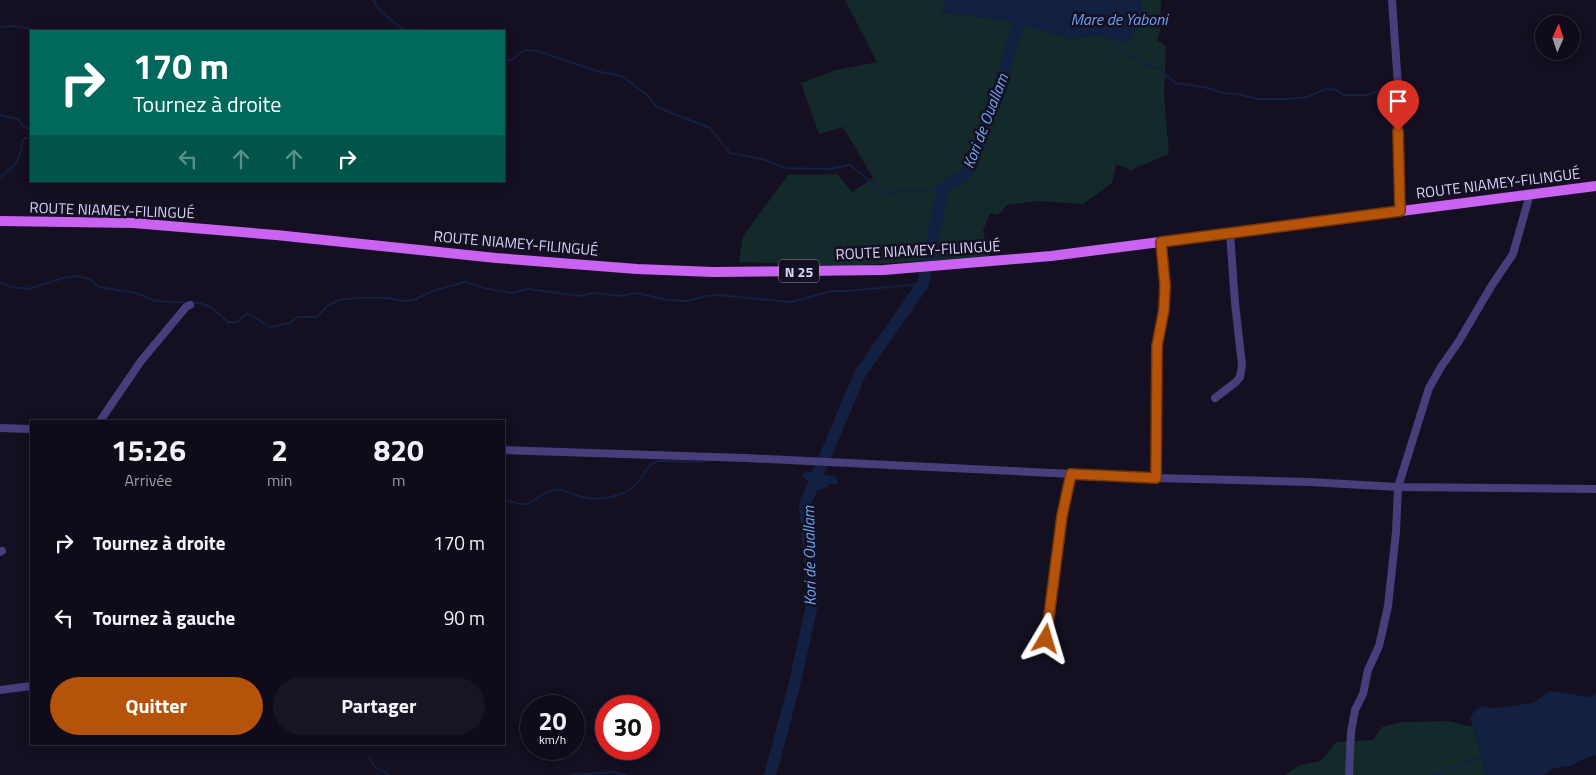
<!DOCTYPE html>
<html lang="fr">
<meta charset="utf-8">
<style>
body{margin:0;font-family:"Titillium Web",sans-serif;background:#181422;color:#f1f3f6;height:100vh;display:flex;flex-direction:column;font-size:19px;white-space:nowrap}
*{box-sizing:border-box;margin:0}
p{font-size:16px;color:#9b9ba2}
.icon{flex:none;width:28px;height:28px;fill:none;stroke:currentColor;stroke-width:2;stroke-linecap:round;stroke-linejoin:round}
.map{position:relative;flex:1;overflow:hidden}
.drawer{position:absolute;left:30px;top:420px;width:475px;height:325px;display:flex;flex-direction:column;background:#0f0b19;border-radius:0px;box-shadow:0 2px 12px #0003,0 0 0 1px #2f2b38}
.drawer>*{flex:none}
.guide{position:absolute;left:30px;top:30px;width:475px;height:152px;border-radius:0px;box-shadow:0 2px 12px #0003,0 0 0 1px #2f2b38;background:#00695c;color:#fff;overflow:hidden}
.needle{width:32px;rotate:3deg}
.controls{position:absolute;left:1535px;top:15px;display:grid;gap:10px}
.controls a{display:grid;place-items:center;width:45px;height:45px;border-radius:50%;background:#0f0b19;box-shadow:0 2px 12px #0003,0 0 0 1px #2f2b38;font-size:25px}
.speed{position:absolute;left:520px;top:695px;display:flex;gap:10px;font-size:25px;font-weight:700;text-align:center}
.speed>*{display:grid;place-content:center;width:65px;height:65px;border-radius:50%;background:#0f0b19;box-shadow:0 2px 12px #0003,0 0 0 1px #2f2b38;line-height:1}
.speed small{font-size:12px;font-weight:400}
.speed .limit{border:8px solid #d22;background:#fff;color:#111}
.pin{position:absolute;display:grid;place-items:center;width:42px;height:42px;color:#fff;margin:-51px -21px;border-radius:50% 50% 50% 0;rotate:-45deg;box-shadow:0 0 5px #0007}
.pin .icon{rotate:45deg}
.me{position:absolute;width:55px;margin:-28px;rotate:7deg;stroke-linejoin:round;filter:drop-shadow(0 0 4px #0008)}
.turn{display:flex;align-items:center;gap:18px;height:105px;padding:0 20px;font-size:22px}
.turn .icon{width:65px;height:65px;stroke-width:2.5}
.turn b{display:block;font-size:35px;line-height:42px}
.lanes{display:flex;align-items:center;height:48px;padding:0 20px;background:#0003;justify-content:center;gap:25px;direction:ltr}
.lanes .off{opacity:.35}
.eta{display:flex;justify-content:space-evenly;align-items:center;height:85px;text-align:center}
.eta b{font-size:30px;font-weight:700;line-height:35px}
.primary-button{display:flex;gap:10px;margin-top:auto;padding:10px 20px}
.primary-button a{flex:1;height:58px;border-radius:30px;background:#b45309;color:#fff;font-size:20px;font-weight:700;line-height:58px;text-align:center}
.primary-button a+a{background:#181422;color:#f1f3f6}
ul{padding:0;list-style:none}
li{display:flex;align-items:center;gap:15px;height:75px;padding:0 20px}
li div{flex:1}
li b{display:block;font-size:19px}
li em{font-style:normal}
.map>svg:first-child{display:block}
.green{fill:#13292a}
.water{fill:#122042}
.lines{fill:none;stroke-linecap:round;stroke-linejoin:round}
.stream{stroke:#122042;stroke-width:2}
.river{stroke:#122042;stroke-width:12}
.minor{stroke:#473e7c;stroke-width:8}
.major{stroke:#cb63f2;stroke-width:10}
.route-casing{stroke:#753606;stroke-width:12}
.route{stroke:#b45309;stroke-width:9}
.labels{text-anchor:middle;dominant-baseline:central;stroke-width:5;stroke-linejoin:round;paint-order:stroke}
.shield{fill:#140f21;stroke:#9f98ba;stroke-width:1}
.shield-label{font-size:14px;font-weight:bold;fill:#dbd3fb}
.street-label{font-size:15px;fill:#dbd3fb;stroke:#140f21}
.water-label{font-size:16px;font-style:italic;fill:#6aa5f2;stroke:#140f21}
</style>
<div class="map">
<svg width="1596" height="775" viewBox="0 0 1596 775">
<rect width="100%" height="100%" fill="#140f21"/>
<!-- green -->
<g class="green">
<path d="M845,0H945L942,12L1011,21L1067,38L1107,35L1127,43L1142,22L1141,0H1161L1160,31L1157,40L1166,46L1164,95L1169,154L1131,170L1116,164L1112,183L1083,204L1037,201L1007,205L998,215L990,213L983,231L990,257L845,266L739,262L743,236L788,175L837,174L852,192L873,178L843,127L819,134L801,83L836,70L877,62Z"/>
<path d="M1448,721L1473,727L1482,756V769L1486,775H1285L1300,765L1321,761L1336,742L1373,740L1382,727L1401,722Z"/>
</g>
<!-- water -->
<g class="water">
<path d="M945,0H1141L1142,22L1127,43L1107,35L1067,38L1011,21L942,12Z"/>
<path d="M804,472L818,473L837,477V484H829L825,489L816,490L812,484L803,477Z"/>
<path d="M1550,691L1589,697L1596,693V755L1581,760L1571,766L1554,768L1543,775H1486L1482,769V756L1470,718L1475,710L1484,706L1494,708L1533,703Z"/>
</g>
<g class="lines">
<!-- stream -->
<g class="stream">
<path d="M373,0C381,14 393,23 407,31"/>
<path d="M0,26L2,27L15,26L42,31"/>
<path d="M266,31H270"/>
<path d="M1107,35L1117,48L1151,66L1159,68L1167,76L1176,83L1204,87L1223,93L1237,94L1258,99H1287L1307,97L1325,89L1337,90L1343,95H1367L1390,87"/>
<path d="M504,61L513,59L524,50L538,51L596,71L622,76L647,95L657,107L710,128L730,153L762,159L786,168L830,169L850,165L885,193L943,188"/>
<path d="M0,115L18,119L22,125L31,130"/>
<path d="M0,177C15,167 21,160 22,141L26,138H31"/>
<path d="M0,283L11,287L28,289L67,277L78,276L89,279L99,287L136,293L155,301L199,303L211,307L228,322H237L246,314L251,315L270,327L290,323L298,317H317L327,306L339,300L357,298H388L403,301L413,300L436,290L465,282L484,288L512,293L528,289L580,296L594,293L619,296L637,293L667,300L686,301L707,296L718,295L791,302L832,291H846L923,284"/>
<path d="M504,501C512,500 518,506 526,504C538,501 542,490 558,490C564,490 570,493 576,495C590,500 604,500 618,495C624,493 633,488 637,483C645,474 646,465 658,461L702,462"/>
<path d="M369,758L375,767L389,775"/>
<path d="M572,775L613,772L626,775"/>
<path d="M1434,775L1483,756"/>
</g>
<!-- river -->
<g class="river">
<path d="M928,261L943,188L968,172L980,142L1006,66L1024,0"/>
<path d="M770,775L794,686L813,601L805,504L860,374L923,284L925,273"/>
</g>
<!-- minor -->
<g class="minor">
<path d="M1392,0L1398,86L1400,211"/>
<path d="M1215,398L1236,382L1240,377L1242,365L1235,303L1230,233"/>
<path d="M100,421L141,361L186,307L190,305"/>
<path d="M0,428L31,429"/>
<path d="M504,450L745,458L1156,478L1310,482L1398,487L1596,489"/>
<path d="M1156,478L1157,346L1164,309L1165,285L1161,242"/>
<path d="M0,552L2,551"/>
<path d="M1044,650L1062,516L1071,474"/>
<path d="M0,690L31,686"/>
<path d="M1349,775L1351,732L1355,710L1363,694L1368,670L1379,646L1388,606L1396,532L1398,487L1429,388L1441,367L1459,341L1492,285L1513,254L1530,194"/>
</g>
<!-- major -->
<path class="major" d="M0,221L133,223L276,235L496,258L637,269L713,272L884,270L1051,256L1596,186"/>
</g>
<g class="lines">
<defs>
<path id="route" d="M1046,639L1062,516L1071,474L1156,478L1157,346L1164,309L1165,285L1161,242L1400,211L1398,131"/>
</defs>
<!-- route casing -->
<use href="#route" class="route-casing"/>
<!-- route -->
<use href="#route" class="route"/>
</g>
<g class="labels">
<!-- shield labels -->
<rect class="shield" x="779" y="259.5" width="40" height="23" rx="4"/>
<g class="shield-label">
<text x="799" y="271">N 25</text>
</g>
<!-- street labels -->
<g class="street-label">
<text transform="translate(1498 183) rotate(-7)">ROUTE NIAMEY-FILINGUÉ</text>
<text transform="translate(112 210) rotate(2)">ROUTE NIAMEY-FILINGUÉ</text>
<text transform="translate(516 243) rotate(5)">ROUTE NIAMEY-FILINGUÉ</text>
<text transform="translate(918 250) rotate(-3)">ROUTE NIAMEY-FILINGUÉ</text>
</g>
<!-- water labels -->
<g class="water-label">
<text x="1119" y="19">Mare de Yaboni</text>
<text transform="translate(985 121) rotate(-69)">Kori de Ouallam</text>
<text transform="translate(809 556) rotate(-91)">Kori de Ouallam</text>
</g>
</g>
</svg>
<div class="controls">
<a><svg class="needle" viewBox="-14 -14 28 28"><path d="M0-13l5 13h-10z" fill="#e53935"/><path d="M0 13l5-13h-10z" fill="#9b9ba2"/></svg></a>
</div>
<div class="speed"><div>20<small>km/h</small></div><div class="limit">30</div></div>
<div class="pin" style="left:1398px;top:131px;background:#d93025"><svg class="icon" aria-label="arrive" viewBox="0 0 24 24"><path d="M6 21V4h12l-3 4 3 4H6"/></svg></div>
<svg class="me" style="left:1046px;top:639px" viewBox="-20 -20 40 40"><path d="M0-17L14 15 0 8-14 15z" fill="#b45309" stroke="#fff" stroke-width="4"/></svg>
<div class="guide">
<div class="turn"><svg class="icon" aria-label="right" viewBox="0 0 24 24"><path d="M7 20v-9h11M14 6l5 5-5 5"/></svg><div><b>170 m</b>Tournez à droite</div></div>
<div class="lanes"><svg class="icon off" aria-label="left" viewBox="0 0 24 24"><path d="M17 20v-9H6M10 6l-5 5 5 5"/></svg><svg class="icon off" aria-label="ahead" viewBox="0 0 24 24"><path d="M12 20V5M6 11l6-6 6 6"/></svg><svg class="icon off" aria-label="ahead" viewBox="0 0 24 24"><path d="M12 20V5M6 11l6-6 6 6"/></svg><svg class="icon" aria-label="right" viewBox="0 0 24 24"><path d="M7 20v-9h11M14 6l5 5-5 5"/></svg></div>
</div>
<section class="drawer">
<div class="eta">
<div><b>15:26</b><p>Arrivée</p></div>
<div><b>2</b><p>min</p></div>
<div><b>820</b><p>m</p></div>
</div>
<ul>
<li><svg class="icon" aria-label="right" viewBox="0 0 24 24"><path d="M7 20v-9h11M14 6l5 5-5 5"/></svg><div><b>Tournez à droite</b></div><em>170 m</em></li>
<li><svg class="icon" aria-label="left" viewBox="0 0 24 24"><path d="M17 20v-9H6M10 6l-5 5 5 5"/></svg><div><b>Tournez à gauche</b></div><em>90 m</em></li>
</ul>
<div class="primary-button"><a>Quitter</a><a>Partager</a></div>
</section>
</div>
